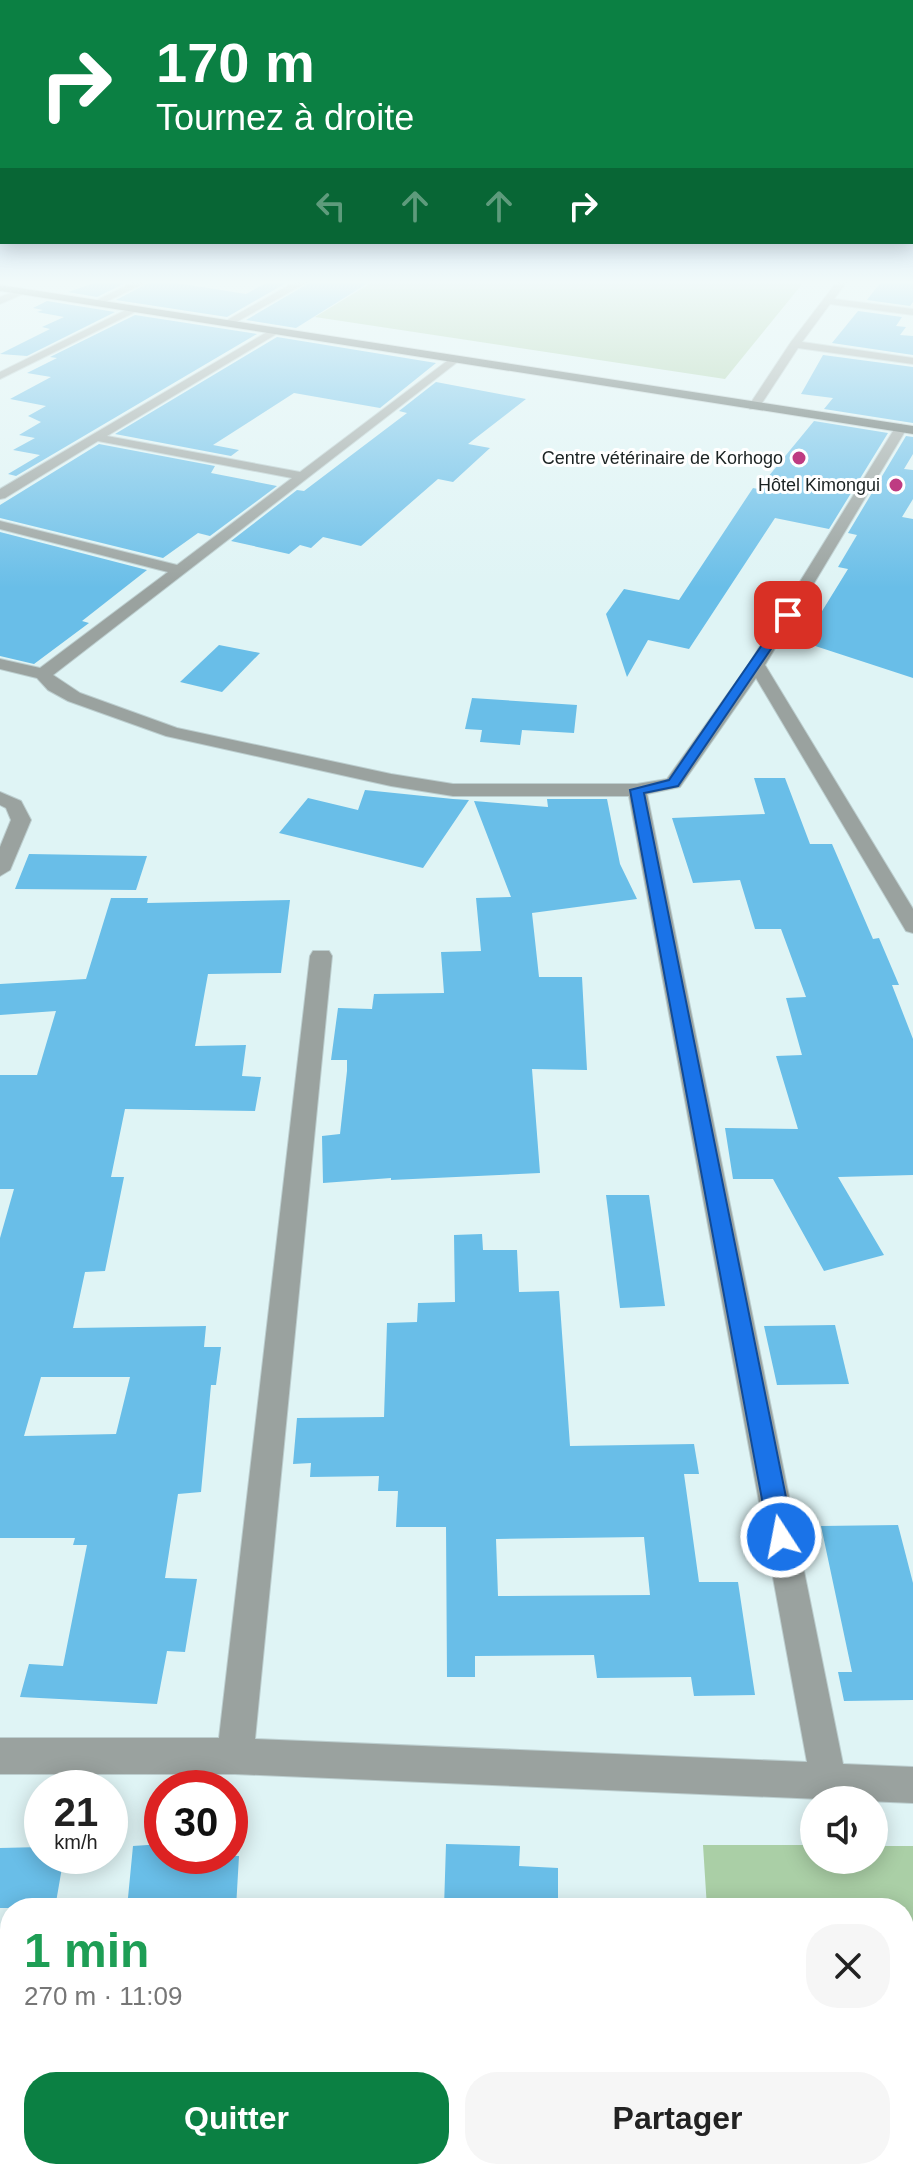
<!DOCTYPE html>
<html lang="fr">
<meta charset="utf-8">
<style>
body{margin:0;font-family:Arial,sans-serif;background:#f6f6f6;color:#222;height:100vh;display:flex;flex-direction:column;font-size:30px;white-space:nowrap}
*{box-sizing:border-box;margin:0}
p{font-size:26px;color:#767676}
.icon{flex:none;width:44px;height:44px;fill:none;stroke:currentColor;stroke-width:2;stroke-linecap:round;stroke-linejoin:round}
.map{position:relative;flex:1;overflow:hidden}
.details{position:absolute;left:0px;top:1898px;width:914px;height:282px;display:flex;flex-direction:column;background:#fff;border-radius:32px 32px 0 0;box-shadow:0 4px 20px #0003}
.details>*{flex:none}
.guide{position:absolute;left:0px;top:0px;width:914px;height:244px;box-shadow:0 4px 20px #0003;background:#0b8043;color:#fff;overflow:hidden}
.buttons{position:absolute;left:800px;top:1786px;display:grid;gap:16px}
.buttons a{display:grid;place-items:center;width:88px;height:88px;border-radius:50%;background:#fff;box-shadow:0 4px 20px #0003;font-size:40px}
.speed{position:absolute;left:24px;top:1770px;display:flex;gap:16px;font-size:40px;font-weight:700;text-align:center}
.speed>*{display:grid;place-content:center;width:104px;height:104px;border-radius:50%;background:#fff;box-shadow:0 4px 20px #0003;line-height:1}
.speed small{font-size:20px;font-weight:400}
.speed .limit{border:12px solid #d22;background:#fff;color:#111}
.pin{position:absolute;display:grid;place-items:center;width:68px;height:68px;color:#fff;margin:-34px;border-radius:16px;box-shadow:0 4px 12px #0006}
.me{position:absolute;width:88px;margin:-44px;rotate:349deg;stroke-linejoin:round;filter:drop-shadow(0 0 6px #0008)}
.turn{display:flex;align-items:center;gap:28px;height:168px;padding:0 24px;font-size:36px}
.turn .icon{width:104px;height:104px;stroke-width:2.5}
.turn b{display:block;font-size:56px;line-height:68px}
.lanes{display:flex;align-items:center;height:76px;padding:0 24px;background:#0003;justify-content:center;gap:40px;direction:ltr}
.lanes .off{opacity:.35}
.round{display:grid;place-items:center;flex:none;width:84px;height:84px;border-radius:32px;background:#f6f6f6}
.head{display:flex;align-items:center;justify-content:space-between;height:136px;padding:0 24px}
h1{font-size:48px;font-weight:700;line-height:60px;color:#1e9e55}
.cta{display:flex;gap:16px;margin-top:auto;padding:16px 24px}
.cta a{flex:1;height:92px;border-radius:32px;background:#0b8043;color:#fff;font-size:32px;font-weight:700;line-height:92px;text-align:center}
.cta a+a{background:#f6f6f6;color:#222}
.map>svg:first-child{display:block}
.green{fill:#aacfa6}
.building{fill:#69bee8;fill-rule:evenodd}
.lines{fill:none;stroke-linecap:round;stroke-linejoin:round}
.minor-casing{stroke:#bccecf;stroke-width:2}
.major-casing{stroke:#bccecf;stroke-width:2}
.minor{fill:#9aa29f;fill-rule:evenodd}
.major{fill:#55625e;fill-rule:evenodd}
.route{fill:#1a73e8;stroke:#114b97;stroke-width:2}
.poi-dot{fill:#be3b82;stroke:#fff;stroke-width:3}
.labels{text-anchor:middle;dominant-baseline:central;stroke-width:6;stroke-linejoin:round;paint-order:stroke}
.far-poi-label{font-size:18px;fill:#1a2222;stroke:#fff;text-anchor:end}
</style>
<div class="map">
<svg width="913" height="2179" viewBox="0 0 913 2179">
<rect width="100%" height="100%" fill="#dff4f5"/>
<!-- green -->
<g class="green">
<path d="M371,283H803L725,379L315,317Z"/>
<path d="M703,1845H814V1860H874V1846H913V2179H726L725,2170H904V1908H707Z"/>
</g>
<!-- building -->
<g class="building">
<path d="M94,283H125L97,297L68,292Z"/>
<path d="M148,283H177L246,294L266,283H286L227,317L116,300Z"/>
<path d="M309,283H368L296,328L246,320Z"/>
<path d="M880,283H913V302L910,306L867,300Z"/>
<path d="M47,301L115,312L27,356L0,354L50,329L42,327L64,317L37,312L43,310L33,308Z"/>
<path d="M858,311L902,317L896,326L906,327L900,335L913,336V355L832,343Z"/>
<path d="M135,315L257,334L16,476L8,474L40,455L13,450L35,438L19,435L41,422L28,416L46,406L10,399L51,377L27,373L57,358L50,357Z"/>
<path d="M277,337L436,363L380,408L294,393L213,445L239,450L231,456L115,434Z"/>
<path d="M823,355L913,367V423L824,409L833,398L801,394Z"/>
<path d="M436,382L526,399L468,444L490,448L453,482L438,479L361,546L323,537L311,548L300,545L289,554L231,541L297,490L304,491L407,413L399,411Z"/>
<path d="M814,421L888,433L829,529L775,518L689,649L648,640L627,677L606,614L624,589L679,600L753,488L758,489Z"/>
<path d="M906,436L913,437V454L904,469L913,470V499L902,517L913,519V678L803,642L848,569L838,567L857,535L848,533Z"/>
<path d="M99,444L215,466L211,473L277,486L210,536L198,533L163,558L0,518V505Z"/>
<path d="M0,532L147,570L82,621L89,623L34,664L0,656Z"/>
<path d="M219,645L260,653L222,692L180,682Z"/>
<path d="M472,698L577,705L574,733L522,730L520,745L480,742L482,730L465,729Z"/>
<path d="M754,778H785L810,844H832L873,939L879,938L899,985H892L913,1039V1175L838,1177L884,1255L824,1271L773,1179H733L725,1128L798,1129L776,1056L802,1055L786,998L806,997L781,929H755L740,880L693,883L672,818L765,814Z"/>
<path d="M365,790L453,799L469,800L423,868L279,833L308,798L358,810Z"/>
<path d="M547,799H607L620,864L637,899L532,913L539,977H582L587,1070L532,1069L540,1173L391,1180V1178L323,1183L322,1136L340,1134L347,1071V1060H331L338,1008L372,1009L374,994L444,993L441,952L481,951L476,898L511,897L474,801L548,807Z"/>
<path d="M29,854L147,856L136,890L15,889Z"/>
<path d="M111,898H148L147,903L290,900L281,973L208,974L195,1046L246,1045L242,1076L261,1077L255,1111L125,1109L111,1177H124L105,1271L85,1272L73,1328L206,1326L204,1347H221L216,1385H211L201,1492L178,1494L165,1578L197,1579L185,1652L167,1651L157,1704L20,1697L29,1664L63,1666L87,1545H73L75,1538H0V1238L14,1189H0V1075H37L56,1011L0,1015V984L86,979ZM41,1377H130L116,1434L24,1436Z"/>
<path d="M606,1195H649L665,1306L620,1308Z"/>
<path d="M482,1234L483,1250H517L519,1292L559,1291L570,1446L694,1444L699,1474H684L699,1582H738L755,1695L694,1696L691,1677L597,1678L594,1655L475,1656V1677H447L446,1527H396L398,1491H378L379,1476L310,1477L311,1463L293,1464L297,1418L384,1417L387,1323L417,1322L418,1303L455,1302L454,1235ZM644,1537L650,1595L498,1596L496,1539Z"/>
<path d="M835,1325L849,1384L777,1385L764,1326Z"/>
<path d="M898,1525L913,1583V1700L844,1701L838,1672H852L821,1526Z"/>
<path d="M162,1844V1856H239L236,1908H127L133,1846Z"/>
<path d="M446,1844L520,1846L519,1866L558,1868V1908H444Z"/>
<path d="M42,1847V1856H64L55,1908H0V1848Z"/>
</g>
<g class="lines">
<defs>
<g id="minor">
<path d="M132,283H145L99,305L91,303Z"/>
<path d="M293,283H306L231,325L222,323Z"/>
<path d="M836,283H846L834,299L913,309V315L830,304L802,342L913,358V364L798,348L758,409H750L748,407L791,342Z"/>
<path d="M22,288L25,293L0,304V297Z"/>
<path d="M134,306L137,311L0,379V372Z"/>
<path d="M274,328L279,331L278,333L107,436L300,472L451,358L460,360L53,675L80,693L177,728L391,774L453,784H637L667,779L749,664L895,428L901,424L907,428L765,665L913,909V933L906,931L756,678L680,787L647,794L843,1764L913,1767V1803L235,1774H0V1738H219L310,956L313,951H329L332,956L255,1739L807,1762L629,796H453L391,786L166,736L68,701L48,690L37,678L0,669V659L40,668L168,572L0,529V521L177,565L292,478L98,441L5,498L0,499V489Z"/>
<path d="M0,792L21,801L31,820L10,870L0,876V847L11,820L6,808L0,805Z"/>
</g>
<path id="major" d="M0,285L913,426V434L0,291Z"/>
</defs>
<!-- minor casing -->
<use href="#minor" class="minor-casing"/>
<!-- major casing -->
<use href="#major" class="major-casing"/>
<!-- minor -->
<use href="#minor" class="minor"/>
<!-- major -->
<use href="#major" class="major"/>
</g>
<!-- sky -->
<linearGradient id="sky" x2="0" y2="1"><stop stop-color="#7faee7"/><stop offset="0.48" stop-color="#f1fafa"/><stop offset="1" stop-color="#f1fafa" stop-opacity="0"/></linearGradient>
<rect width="913" height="588" fill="url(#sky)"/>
<!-- route -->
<path class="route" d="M788,612L794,615L678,786L644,793L794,1537L790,1546L781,1549L773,1546L769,1537L630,790L669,780L784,613Z"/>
<!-- markers -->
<g class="poi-dot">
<circle cx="799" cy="458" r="8"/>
<circle cx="896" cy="485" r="8"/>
</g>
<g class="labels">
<!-- far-poi labels -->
<g class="far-poi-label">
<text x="783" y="458">Centre vétérinaire de Korhogo</text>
<text x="880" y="485">Hôtel Kimongui</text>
</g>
</g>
</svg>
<div class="buttons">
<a><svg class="icon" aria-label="sound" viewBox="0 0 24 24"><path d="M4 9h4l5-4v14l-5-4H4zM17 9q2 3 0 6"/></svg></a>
</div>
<div class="speed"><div>21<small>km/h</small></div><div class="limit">30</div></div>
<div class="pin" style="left:788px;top:615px;background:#d93025"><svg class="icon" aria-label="arrive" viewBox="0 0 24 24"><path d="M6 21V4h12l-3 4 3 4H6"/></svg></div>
<svg class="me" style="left:781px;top:1537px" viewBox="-20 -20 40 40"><circle r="17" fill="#1a73e8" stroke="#fff" stroke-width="3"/><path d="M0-11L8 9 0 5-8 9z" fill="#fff"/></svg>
<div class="guide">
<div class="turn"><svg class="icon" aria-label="right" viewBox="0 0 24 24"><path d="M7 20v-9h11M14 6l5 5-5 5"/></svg><div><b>170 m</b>Tournez à droite</div></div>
<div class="lanes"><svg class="icon off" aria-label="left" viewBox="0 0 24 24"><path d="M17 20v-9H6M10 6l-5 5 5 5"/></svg><svg class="icon off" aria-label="ahead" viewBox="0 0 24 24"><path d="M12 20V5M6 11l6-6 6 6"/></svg><svg class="icon off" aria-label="ahead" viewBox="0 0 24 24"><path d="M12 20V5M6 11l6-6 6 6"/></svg><svg class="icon" aria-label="right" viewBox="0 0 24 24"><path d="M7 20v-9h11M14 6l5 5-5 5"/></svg></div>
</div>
<section class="details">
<div class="head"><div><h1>1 min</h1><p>270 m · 11:09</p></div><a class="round"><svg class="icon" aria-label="close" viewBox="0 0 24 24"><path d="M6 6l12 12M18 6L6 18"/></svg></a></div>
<div class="cta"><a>Quitter</a><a>Partager</a></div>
</section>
</div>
